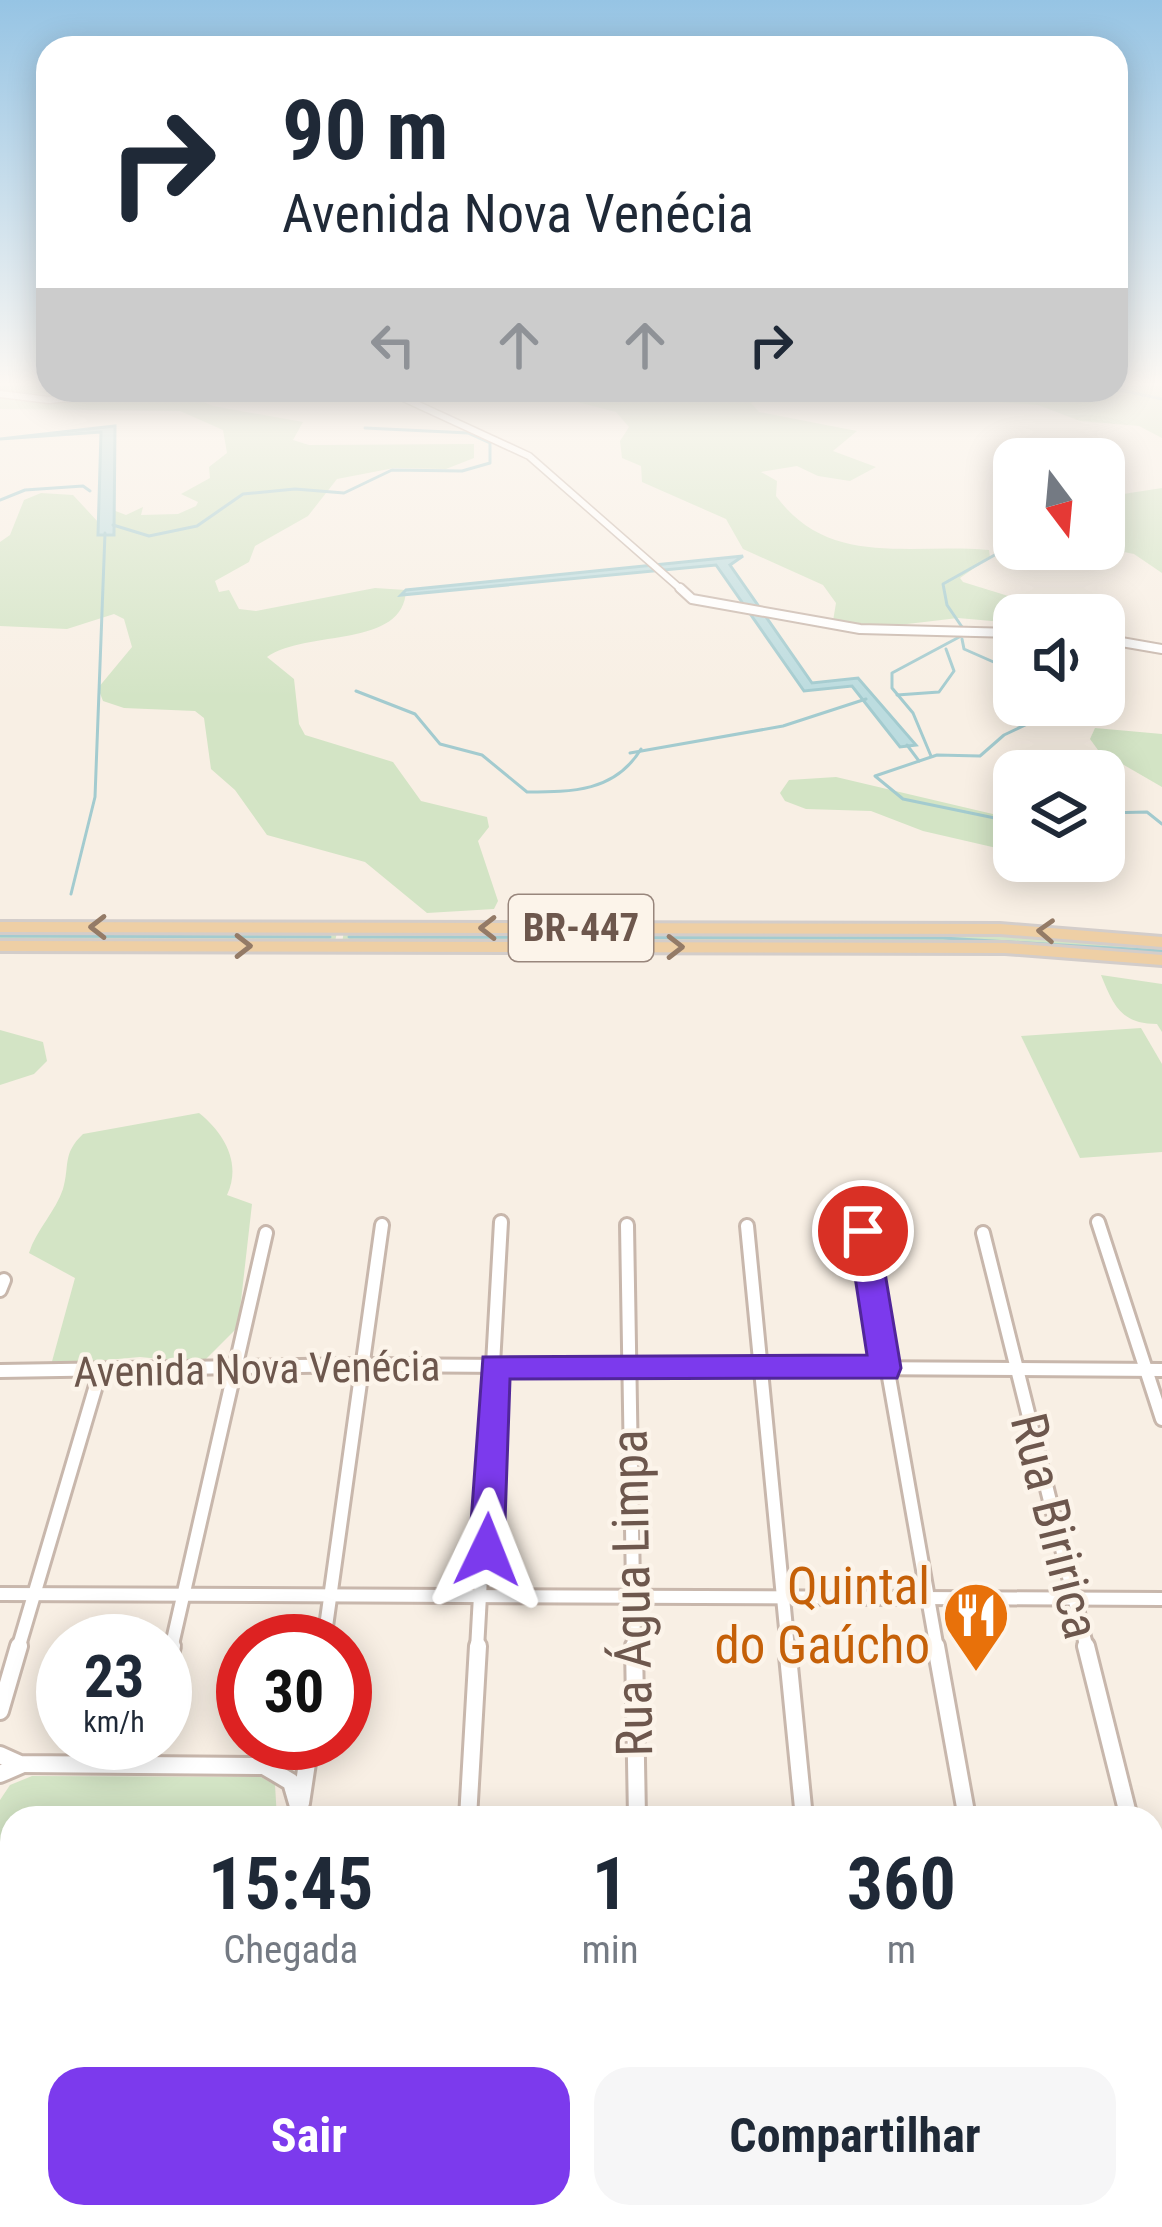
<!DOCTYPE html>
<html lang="pt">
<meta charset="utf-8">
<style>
body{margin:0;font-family:"Roboto Condensed",sans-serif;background:#f6f6f7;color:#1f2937;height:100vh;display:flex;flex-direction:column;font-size:45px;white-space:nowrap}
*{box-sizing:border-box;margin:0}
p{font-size:39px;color:#747a83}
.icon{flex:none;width:66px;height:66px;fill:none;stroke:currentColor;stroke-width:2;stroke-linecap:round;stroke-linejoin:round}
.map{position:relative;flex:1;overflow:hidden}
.drawer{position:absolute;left:0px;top:1806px;width:1164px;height:423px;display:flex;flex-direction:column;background:#fff;border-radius:36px 36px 0 0;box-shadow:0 6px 30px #0003}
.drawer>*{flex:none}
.hud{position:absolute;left:36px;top:36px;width:1092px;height:366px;border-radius:36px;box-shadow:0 6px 30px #0003;background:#fff;color:#1f2937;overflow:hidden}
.needle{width:78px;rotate:164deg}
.tools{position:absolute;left:993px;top:438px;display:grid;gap:24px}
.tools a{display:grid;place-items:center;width:132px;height:132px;border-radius:24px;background:#fff;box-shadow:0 6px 30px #0003;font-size:60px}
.speed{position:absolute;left:36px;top:1614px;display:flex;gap:24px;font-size:60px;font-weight:700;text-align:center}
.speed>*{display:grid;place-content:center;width:156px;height:156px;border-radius:50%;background:#fff;box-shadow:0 6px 30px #0003;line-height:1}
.speed small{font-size:30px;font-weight:400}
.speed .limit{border:18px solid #d22;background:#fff;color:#111}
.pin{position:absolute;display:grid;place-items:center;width:102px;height:102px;color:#fff;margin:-51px;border:6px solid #fff;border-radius:50%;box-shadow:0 3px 12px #0007}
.me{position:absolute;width:132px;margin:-66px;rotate:2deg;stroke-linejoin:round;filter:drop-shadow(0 0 9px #0008)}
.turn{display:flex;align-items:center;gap:42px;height:252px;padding:0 48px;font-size:54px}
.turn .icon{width:156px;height:156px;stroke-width:2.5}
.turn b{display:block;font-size:84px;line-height:102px}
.lanes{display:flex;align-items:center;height:114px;padding:0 48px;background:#0003;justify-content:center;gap:60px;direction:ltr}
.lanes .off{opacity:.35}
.eta{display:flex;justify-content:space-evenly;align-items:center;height:204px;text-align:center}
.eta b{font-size:72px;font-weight:700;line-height:84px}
.primary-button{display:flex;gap:24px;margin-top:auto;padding:24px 48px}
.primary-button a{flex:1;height:138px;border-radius:36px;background:#7c3aed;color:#fff;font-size:48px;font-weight:700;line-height:138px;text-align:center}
.primary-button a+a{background:#f6f6f7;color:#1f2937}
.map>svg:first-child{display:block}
.green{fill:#d3e4c5}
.water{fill:#bcdcdf;stroke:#a3cbcf;stroke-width:3}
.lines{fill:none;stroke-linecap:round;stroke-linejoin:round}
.stream{stroke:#a3cbcf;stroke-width:3}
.street-far3-casing{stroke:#c8b7ac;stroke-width:9}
.street-far2-casing{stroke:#c8b7ac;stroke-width:12}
.street-far1-casing{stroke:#c8b7ac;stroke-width:18}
.street-casing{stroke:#c8b7ac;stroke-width:22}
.primary-casing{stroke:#d3cdca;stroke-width:6}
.street-far3{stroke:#fff;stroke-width:6}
.street-far2{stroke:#fff;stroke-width:8}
.street-far1{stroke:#fff;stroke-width:12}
.street{stroke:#fff;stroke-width:16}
.primary{fill:#eecfa5;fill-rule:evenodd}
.oneway{stroke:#947b67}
.route{fill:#7c3aed;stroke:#51269a;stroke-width:3}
.labels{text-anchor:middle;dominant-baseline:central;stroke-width:9;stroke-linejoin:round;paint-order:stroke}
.shield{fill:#fcf4ea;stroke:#98867c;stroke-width:3}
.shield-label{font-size:39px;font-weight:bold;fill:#6d574d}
.street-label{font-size:42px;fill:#6d574d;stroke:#fcf4ea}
.near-street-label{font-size:51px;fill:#6d574d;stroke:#fcf4ea}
.near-food-label{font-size:51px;fill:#c56008;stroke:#fcf4ea;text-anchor:end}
</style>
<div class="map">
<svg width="1162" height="2227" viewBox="0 0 1162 2227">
<rect width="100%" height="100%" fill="#f8efe4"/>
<!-- green -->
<g class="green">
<path d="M0,385L176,390L213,406L303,422L293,440L309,445L474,444V458L446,469L394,468L337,479L308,516L255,546L249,562L215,581L219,592L229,590L239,609L256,611L375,588L406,590C404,649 307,629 267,657L294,679L299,724L305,735L393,762L421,801L487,817L489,827L478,841L498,901L494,909L427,913L365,862L267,835L235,790L211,769L204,718L195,711L124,708L103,701L98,688L132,647L124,619L114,614L67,629L0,626V542L10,535L24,500L41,493L73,495L99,523V535L114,534L113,510L126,515L143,507L141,515L178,514L196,506L198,502L181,494L210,478L209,467L227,453L223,430L180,411L0,409Z"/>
<path d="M1116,385H1162V438L1139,426L1080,421L1038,405L947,398L902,401L841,390H1116Z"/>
<path d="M572,390H776L751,403L759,412L857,431L833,451L876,467L850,481L818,476L797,466L761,472L777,481L776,496C829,568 908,543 989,550L990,557L960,578L963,582L1063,613L1014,615V623L958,618L882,627L833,621L836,603L823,585L743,549L726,519L642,482L641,466L622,458L620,441L629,427L616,412L558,397Z"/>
<path d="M1162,488V573L1134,554L1104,548V497Z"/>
<path d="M1095,728L1162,734V787L1098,750L1090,739Z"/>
<path d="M836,777L1014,819V852L923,831L871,811L806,809L785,801L780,793L789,780Z"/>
<path d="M0,931L337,932L335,942H0Z"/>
<path d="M344,932L1001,933L1162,945V956L971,944L342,942Z"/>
<path d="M1101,975L1162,984V1032L1157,1024C1121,1024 1113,1005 1101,975Z"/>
<path d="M1141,1028L1162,1064V1152L1080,1158L1021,1036Z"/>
<path d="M0,1030L43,1042L47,1061L34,1074L0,1085Z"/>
<path d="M199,1113C224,1133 242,1163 227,1195L252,1204L238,1327L202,1363L140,1357L51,1365L75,1278L29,1253C36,1230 56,1211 63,1189C70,1165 62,1154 83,1134Z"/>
<path d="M32,1776L261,1777L275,1785L277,1818H12V2033H0V1800L10,1785Z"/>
<path d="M0,2066H12V2217H232L230,2227H0Z"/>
</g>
<!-- water -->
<g class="water">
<path d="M115,426L114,535H98L101,432L0,439Z"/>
<path d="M743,556L730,565L812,683L858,678L916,745L900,747L852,686L804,691L716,565L401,595L406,590Z"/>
</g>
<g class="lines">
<!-- stream -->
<g class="stream">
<path d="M1116,389L1162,399"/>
<path d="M0,500L25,490L83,486L90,491"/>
<path d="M113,525L149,536L197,526L243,494L295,489L344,493L392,470L462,471L490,463V443L468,433L365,428"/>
<path d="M962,627L947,605L943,584L1000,552"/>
<path d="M962,639L964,649L1014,671"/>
<path d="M356,691L415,714L440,744L482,755L527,792C572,792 615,792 641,749"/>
<path d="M897,695L939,692L954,671L946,649"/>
<path d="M907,745L919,761"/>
<path d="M630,753L783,726L866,699"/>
<path d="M931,756L913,713L892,688V673L963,635"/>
<path d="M1104,813L1147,812L1162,824"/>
<path d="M1014,822L903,799L875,776L937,755L980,756L1004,735L1067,705"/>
<path d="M71,894L95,797L105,533"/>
<path d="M0,936L330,937"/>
<path d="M349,937L943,938L1162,951"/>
</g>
<defs>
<g id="street-far3">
<path d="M386,390L529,456L683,591"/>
<path d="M0,394L49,400L153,390"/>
</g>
<g id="street-far2">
<path d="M680,588L692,599L860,629L1014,633"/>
<path d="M1104,639L1162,649"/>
</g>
<g id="street-far1">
<path d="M1098,1222L1162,1419"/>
<path d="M627,1225L634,1649"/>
<path d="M747,1226L788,1649"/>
<path d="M863,1230L937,1649"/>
<path d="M983,1233L1087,1649"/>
<path d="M0,1290L4,1280"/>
<path d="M0,1371L360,1365L1162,1370"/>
<path d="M0,1594L1162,1599"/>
<path d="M324,1641L382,1225"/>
<path d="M18,1649L100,1372"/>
<path d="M171,1649L266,1233"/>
<path d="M477,1649L501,1222"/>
</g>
<g id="street">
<path d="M634,1646L637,1818"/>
<path d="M787,1646L804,1818"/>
<path d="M936,1646L967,1818"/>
<path d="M1086,1646L1129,1818"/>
<path d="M165,1676L172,1646"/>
<path d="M0,1711L19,1646"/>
<path d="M0,1755L20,1764L264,1766L291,1782L300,1813"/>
<path d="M146,1764L150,1743"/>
<path d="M0,1774L21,1765"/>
<path d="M301,1803L310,1743"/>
<path d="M468,1818L478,1646"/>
<path d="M1152,1907L1162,1945"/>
<path d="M0,2052H12"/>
<path d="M450,2217V2227"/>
<path d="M647,2217V2227"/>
<path d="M846,2217L847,2227"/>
<path d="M1036,2217L1038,2227"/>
<path d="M243,2227L244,2217"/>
</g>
<g id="primary">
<path d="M0,922L1000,924L1162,937V947L1000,934L0,932Z"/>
<path d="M0,941L1005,943L1162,955V965L1005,953L0,951Z"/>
</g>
</defs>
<!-- street-far3 casing -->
<use href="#street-far3" class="street-far3-casing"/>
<!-- street-far2 casing -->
<use href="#street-far2" class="street-far2-casing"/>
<!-- street-far1 casing -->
<use href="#street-far1" class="street-far1-casing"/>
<!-- street casing -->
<use href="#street" class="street-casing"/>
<!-- primary casing -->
<use href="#primary" class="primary-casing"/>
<!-- street-far3 -->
<use href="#street-far3" class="street-far3"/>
<!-- street-far2 -->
<use href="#street-far2" class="street-far2"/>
<!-- street-far1 -->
<use href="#street-far1" class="street-far1"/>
<!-- street -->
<use href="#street" class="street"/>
<!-- primary -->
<use href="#primary" class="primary"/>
</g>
<!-- one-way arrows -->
<defs><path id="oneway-chevron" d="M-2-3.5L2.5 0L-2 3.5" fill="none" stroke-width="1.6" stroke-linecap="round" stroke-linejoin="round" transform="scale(3)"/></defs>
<g class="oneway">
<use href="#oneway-chevron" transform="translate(98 927) rotate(-180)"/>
<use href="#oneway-chevron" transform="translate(488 928) rotate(-180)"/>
<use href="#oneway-chevron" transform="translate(1046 931) rotate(-177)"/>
<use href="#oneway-chevron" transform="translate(243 946)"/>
<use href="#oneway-chevron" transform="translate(675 947)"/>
</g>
<!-- sky -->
<linearGradient id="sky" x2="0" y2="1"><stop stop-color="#96c4e4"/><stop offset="0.55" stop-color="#fcf8f3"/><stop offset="1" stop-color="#fcf8f3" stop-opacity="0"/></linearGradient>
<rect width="1162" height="697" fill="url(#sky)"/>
<!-- route -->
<path class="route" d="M863,1219L878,1231L901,1368L897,1378L510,1379L504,1550L499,1561L487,1566L474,1561L469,1550L483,1357L867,1355L848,1231Z"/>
<!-- icons -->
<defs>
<symbol id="restaurant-pin" viewBox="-11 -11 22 30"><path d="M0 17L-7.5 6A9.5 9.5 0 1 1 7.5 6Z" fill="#e8710a" stroke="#fcf4ea"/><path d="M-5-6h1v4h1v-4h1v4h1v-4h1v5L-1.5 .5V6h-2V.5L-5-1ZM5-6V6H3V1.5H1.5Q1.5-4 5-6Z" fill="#fff"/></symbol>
</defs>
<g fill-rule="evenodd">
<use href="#restaurant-pin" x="938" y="1577" width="76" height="104"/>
</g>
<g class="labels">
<!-- shield labels -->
<rect class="shield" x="509" y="895" width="144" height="66" rx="9"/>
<g class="shield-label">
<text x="581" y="928">BR-447</text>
</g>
<!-- street labels -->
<g class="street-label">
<text transform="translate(257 1369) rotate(-1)">Avenida Nova Venécia</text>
</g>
<!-- near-street labels -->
<g class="near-street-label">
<text transform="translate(1055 1526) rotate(76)">Rua Biririca</text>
<text transform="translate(632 1593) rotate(-91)">Rua Água Limpa</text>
</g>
<!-- near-food labels -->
<g class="near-food-label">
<text x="930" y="1586">Quintal<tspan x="930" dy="59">do Gaúcho</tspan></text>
</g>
</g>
</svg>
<div class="tools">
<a><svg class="needle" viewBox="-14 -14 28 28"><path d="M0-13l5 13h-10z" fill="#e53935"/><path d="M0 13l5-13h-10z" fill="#747a83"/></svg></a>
<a><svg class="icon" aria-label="sound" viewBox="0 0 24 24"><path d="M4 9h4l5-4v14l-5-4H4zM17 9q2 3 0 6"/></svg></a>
<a><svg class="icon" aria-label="layers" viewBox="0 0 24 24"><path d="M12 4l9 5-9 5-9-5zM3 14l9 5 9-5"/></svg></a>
</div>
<div class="speed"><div>23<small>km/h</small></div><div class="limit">30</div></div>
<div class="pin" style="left:863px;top:1231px;background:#d93025"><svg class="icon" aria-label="arrive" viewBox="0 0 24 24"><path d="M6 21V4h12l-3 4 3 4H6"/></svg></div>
<svg class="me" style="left:487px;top:1550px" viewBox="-20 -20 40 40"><path d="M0-17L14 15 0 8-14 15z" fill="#7c3aed" stroke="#fff" stroke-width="4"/></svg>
<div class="hud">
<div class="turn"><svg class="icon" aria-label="right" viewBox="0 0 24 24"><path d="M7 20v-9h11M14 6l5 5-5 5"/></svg><div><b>90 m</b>Avenida Nova Venécia</div></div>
<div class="lanes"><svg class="icon off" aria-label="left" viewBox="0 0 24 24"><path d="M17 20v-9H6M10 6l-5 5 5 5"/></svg><svg class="icon off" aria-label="ahead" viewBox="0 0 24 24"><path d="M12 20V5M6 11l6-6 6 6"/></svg><svg class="icon off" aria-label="ahead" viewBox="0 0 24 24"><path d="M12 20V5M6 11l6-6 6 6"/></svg><svg class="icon" aria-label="right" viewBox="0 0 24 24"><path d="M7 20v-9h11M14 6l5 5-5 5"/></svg></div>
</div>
<section class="drawer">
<div class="eta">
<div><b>15:45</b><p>Chegada</p></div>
<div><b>1</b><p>min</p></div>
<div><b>360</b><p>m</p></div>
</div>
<div class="primary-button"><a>Sair</a><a>Compartilhar</a></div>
</section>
</div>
